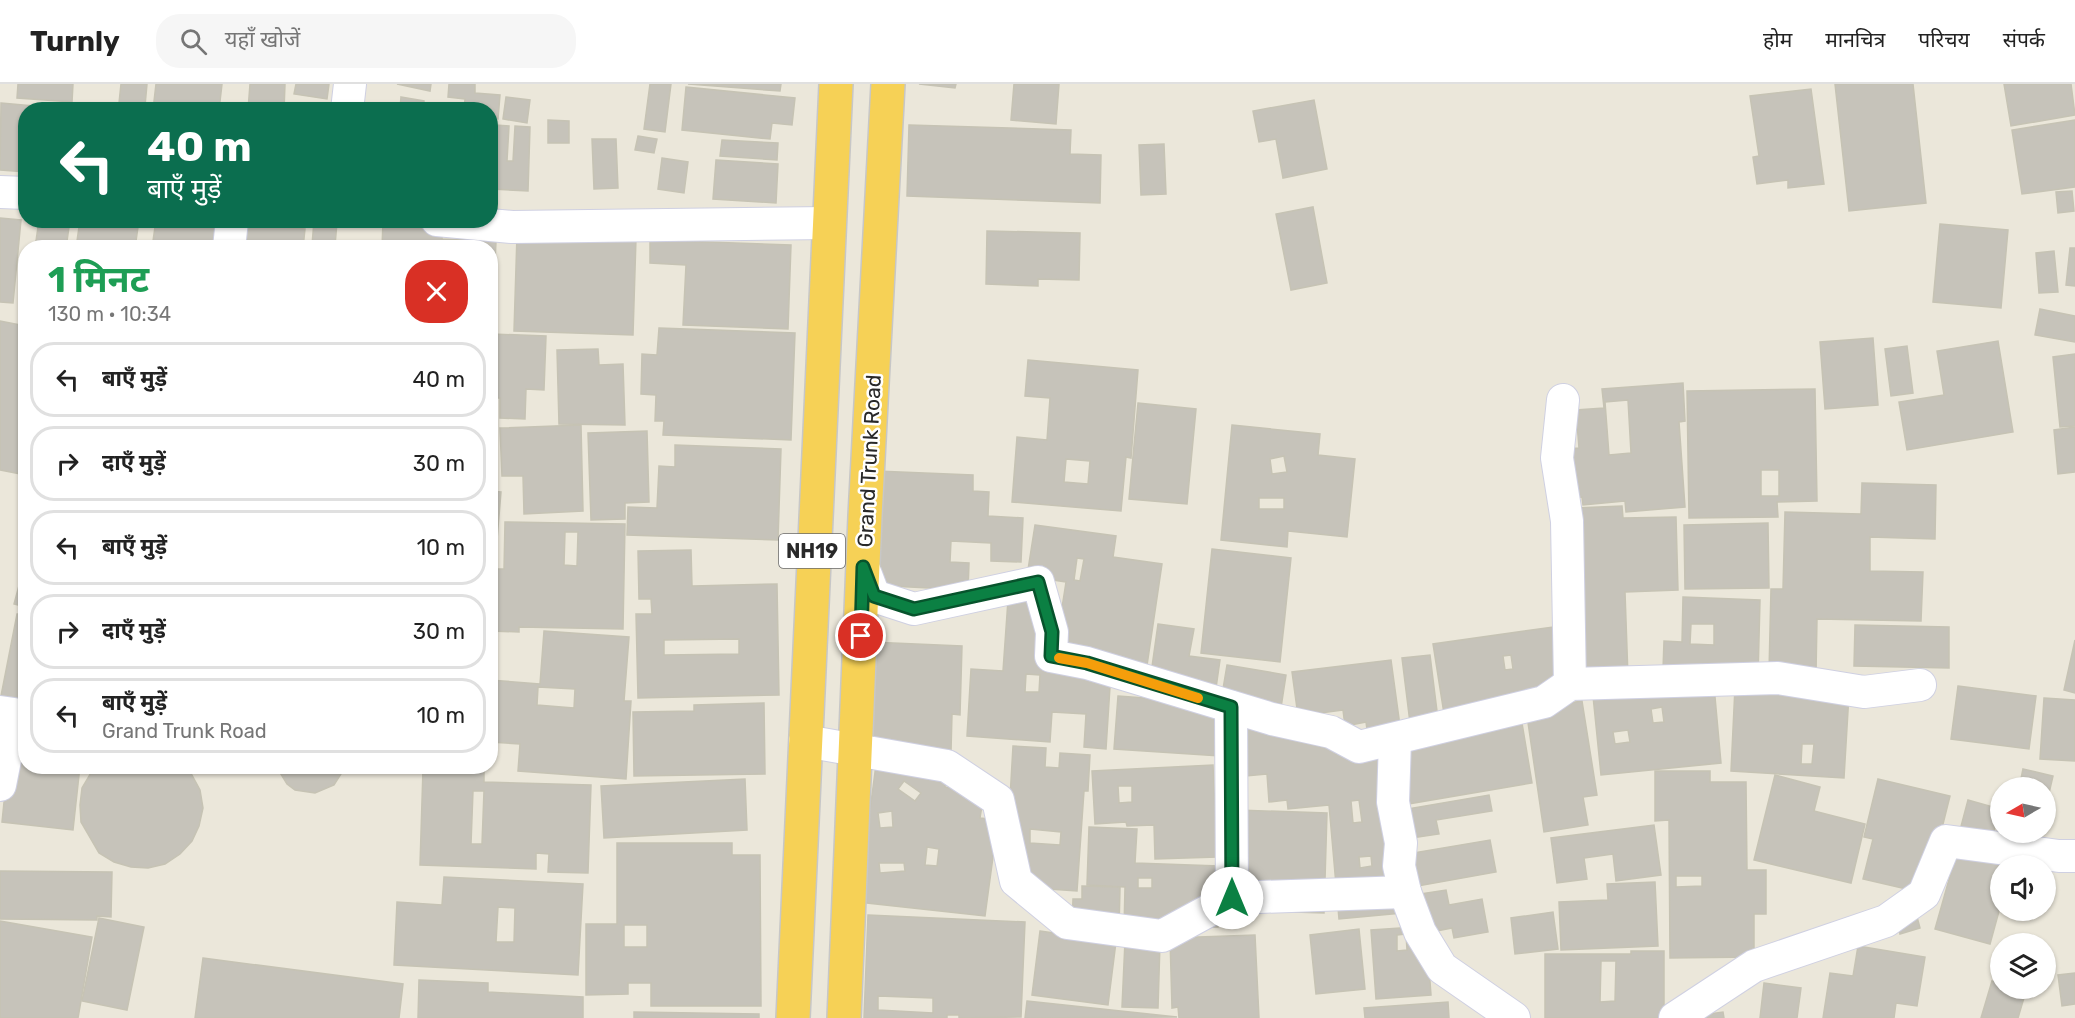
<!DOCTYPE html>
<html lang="hi">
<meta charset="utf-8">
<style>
body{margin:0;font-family:Rubik,"Noto Sans Devanagari",sans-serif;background:#f6f6f6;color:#222;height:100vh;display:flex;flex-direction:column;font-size:22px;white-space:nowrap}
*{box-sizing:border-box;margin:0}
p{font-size:20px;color:#767676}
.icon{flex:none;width:33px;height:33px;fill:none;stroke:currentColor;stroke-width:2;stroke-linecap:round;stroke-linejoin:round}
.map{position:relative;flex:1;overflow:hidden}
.drawer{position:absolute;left:18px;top:156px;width:480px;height:534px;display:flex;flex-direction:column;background:#fff;border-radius:24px;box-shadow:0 2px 4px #0004}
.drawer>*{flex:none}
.hud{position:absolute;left:18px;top:18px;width:480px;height:126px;border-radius:24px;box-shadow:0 2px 4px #0004;background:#0b6e4f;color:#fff;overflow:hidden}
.needle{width:39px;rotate:261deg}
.controls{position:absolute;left:1990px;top:693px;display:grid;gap:12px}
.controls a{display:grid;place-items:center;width:66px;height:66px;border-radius:50%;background:#fff;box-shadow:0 2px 4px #0004;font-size:30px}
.pin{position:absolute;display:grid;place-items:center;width:51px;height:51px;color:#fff;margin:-26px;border:3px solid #fff;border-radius:50%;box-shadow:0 2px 6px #0007}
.me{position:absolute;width:66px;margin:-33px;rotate:0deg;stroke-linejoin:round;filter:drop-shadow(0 0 4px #0008)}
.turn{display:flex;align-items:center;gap:21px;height:126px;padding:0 30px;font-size:27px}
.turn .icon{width:78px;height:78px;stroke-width:2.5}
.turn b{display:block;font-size:42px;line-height:51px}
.round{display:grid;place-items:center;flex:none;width:63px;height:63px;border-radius:24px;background:#f6f6f6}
.overview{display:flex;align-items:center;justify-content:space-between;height:102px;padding:0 30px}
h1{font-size:36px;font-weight:700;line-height:45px;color:#1e9e55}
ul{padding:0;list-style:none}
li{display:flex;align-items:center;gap:18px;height:75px;margin:0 12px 9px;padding:0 18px;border:3px solid #e0e0e0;border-radius:24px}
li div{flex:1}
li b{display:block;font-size:22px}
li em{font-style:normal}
header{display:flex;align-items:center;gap:36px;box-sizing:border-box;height:84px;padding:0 30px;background:#fff;border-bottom:2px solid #e0e0e0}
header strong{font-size:28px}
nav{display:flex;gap:33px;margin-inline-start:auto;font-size:21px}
.search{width:420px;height:54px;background:#f6f6f6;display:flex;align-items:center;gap:15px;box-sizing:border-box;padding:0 21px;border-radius:24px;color:#767676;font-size:22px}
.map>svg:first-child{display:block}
.building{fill:#c6c3ba;stroke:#c6c3b4;stroke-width:1.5;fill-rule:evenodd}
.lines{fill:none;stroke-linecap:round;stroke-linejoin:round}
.minor-casing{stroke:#cfd0e2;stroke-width:34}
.trunk-casing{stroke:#c7c7c7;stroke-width:36}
.minor{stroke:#fff;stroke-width:32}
.trunk{stroke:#f6d156;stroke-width:33}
.route-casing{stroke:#07532c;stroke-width:15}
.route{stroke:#0b8043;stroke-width:10}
.slow{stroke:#f59e0b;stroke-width:10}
.labels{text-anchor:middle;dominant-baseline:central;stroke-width:5;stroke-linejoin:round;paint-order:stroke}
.shield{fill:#fff;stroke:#696969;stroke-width:1.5}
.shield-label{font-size:20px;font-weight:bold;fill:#292929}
.street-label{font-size:21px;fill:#292929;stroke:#fff}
</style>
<header>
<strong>Turnly</strong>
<div class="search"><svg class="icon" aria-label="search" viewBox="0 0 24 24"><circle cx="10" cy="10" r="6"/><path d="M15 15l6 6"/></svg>यहाँ खोजें</div>
<nav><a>होम</a><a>मानचित्र</a><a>परिचय</a><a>संपर्क</a></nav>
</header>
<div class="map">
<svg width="2075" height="934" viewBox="0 0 2075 934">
<rect width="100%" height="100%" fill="#ebe7da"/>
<!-- building -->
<g class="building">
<path d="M18,0H73L72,18L17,14Z"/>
<path d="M121,0H147L145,22L119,19Z"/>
<path d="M156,0H222L219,26H153Z"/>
<path d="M250,0H285L284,26H248Z"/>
<path d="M296,0H329L327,15L294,10Z"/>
<path d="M397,0H431L430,7Z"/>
<path d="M449,0H475V9L500,11L498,35H490V26H464L465,15L448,13Z"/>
<path d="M650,0H671L665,48L644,45Z"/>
<path d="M688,0H781L780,7Z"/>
<path d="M919,0H956L955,4Z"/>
<path d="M1014,0H1059L1056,40L1011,36Z"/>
<path d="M1835,0H1913L1926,119L1849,127Z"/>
<path d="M2004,0H2071L2075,31L2011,42Z"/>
<path d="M686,3L795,14L792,41L772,39L770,55L682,46Z"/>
<path d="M1811,5L1824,100L1788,104V96L1757,100L1753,73L1759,72L1750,12Z"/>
<path d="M401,13L424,17V26L400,25Z"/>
<path d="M506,13L530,16L527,39L503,35Z"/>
<path d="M1314,16L1327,85L1283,94L1276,55L1259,58L1253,27Z"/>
<path d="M1,19L57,24L26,26V88L0,86Z"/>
<rect x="300" y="22" width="48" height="4"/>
<path d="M548,36L569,37V59H548Z"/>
<path d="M2075,36V103L2022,110L2012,46Z"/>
<path d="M495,41L509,42L507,77H513L515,42L530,43L528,107L492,105Z"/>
<path d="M909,41L1071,46L1070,70L1101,71L1100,119L907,112Z"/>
<path d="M638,52L657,55L654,69L635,66Z"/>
<path d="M592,55H616L618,104L594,105Z"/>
<path d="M722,56L778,59L777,76L720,72Z"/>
<path d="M1164,60L1166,110L1141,111L1139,61Z"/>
<path d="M662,74L688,78L684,109L658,105Z"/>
<path d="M716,76L778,80L776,119L713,115Z"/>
<path d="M2072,107L2074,127L2058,129L2056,108Z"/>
<path d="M1313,123L1327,199L1291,206L1276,130Z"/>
<path d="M0,134L21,136L13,219L0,218Z"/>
<path d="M39,136H70L66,164H35Z"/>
<path d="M80,136H139L135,164H76Z"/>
<path d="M156,136L222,137L218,164H152Z"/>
<path d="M314,137L337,138L335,162L312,161Z"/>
<path d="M383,137L443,139L442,155L496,157L492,250L546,252L544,306L526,305L525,335L500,334V314H490V164H382Z"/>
<path d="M234,139L305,145L303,164H231Z"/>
<path d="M1940,140L2008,146L2001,224L1933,218Z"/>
<path d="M987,147L1080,149L1079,196L1038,195V202L986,200Z"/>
<path d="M517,151L636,154L633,251L514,247Z"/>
<path d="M650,156L791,161L788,245L683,241L686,181L650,179Z"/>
<path d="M2070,164H2075V202L2066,201Z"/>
<path d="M2054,167L2058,208L2039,209L2036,169Z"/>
<path d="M2040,225L2075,232V258L2035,251Z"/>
<path d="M0,237L26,242V391L0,386Z"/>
<path d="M659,244L795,249L791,356L663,351L664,337H655L656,311L641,310L642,270L657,271Z"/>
<path d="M1873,254L1878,321L1825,325L1820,258Z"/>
<path d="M1998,257L2013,348L1907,366L1899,318L1944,311L1937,267Z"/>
<path d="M1907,262L1913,309L1891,312L1885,265Z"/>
<path d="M598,265L599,281L623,280L625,341L559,340L557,266Z"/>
<path d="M2075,270V342L2060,343L2053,273Z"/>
<path d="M1028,276L1138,286L1131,374L1126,373L1121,427L1012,418L1017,353L1047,356L1050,314L1025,312ZM1066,375L1090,377L1088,400L1064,398Z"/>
<path d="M1683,299L1685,337L1679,338L1685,423L1626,428L1625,417L1583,421L1582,413L1565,414L1562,365L1579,364L1576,326L1604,324L1602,305ZM1628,316L1631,369L1609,371L1605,318Z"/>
<path d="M1815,305L1817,417L1777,418L1778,433L1689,434L1687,307ZM1761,386H1779V412H1761Z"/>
<path d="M1138,319L1196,325L1187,420L1129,415Z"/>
<path d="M581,341L583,427L524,430L523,392H502L500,344Z"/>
<path d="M1232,341L1320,350L1318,371L1355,375L1347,453L1288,447L1287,463L1221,456ZM1284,372L1287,388L1272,390L1270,375ZM1259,414H1284V425H1259Z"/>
<path d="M2075,343V388L2058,390L2054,346Z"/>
<path d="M647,347L649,418L625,419V435L591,436L588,349Z"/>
<path d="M675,361L781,365L778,456L627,451L628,423L657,424L659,382L675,383Z"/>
<path d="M876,387L973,391V407L989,408L988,432L1023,434L1021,478L991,477V459L951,457L950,478L969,479L968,506L871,501Z"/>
<path d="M1862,399L1936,401L1935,455L1870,453V487L1923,488L1921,537L1817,535L1816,589L1769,588L1771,505H1783L1785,428L1861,430Z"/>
<path d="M490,407L501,408L495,479H490Z"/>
<path d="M1622,422L1623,434L1676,433L1678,506L1625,508L1628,593L1575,594V424Z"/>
<path d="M505,438L625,440L623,545L519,543V548L490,547V485H504ZM565,448H578L577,482L564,481Z"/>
<path d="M1768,439L1769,504L1685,505L1684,441Z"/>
<path d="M1035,441L1116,452L1113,473L1162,480L1146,588L1055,569L1066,498L1027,492ZM1077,474L1084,475L1080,497L1074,496Z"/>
<path d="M1212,465L1291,474L1280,578L1201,569Z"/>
<path d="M691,466L692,502L777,500L779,611L638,614L636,530H652L651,515H639L638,467ZM739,555V570L664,571V556Z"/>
<path d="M26,476V523L14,520Z"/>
<path d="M1683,513L1760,516L1758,593L1663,586L1664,557L1682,558ZM1691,540H1714V561L1690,560Z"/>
<path d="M1008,516L1046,519L1043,583L1111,587L1106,665L1084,663L1086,630L1052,628L1050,658L967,652L971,585L1003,587ZM1026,590L1040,591L1039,608H1025Z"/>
<path d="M17,530L26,531V635L21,634L24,617L1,612Z"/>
<path d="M1158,540L1194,545L1189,572L1220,576L1215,611L1150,597Z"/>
<path d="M1855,541L1949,543V584L1854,582Z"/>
<path d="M1553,543L1562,604L1445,636L1433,560ZM1511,571L1513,585L1505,586L1503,572Z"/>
<path d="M544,547L629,553L624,617H631L626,695L518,687L520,660L490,658V596L540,600ZM538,603L575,605L574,624L537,621Z"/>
<path d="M2075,556V609L2064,606Z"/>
<path d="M870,558L962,562L960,631L952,630L951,668L867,666Z"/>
<path d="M1430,571L1439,643L1411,647L1402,574Z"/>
<path d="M1391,576L1401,649L1368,653L1366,638L1345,642L1343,626L1298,632L1292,588Z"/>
<path d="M1227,581L1286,591L1280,630L1221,617Z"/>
<path d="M1713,591L1721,679L1601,691L1592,602ZM1662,623L1664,638L1653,639L1651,625ZM1628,646L1630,658L1615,660L1613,648Z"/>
<path d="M1958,602L2036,612L2029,665L1951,655Z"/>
<path d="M1735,603L1849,610L1844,694L1731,687ZM1802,660H1814L1812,680H1801Z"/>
<path d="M1118,612L1224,620L1220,672L1114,665Z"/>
<path d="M2044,614L2075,616V677L2040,675Z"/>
<path d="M1582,617L1597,711L1583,713L1588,741L1544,748L1526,625Z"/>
<path d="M764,619L765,690L634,692L633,628L694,627V621Z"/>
<path d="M1521,633L1532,699L1402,721L1399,659Z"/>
<path d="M1296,639L1334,652L1336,670L1386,665L1402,829L1339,835L1329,721L1288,725L1287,716L1269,718L1267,690L1235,693L1230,644ZM1359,716L1362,738L1353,739L1351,717ZM1371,772L1372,782L1360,784L1359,773Z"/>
<path d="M23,655H26V682H80L73,746L2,738L7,689L19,690Z"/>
<path d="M1013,662L1046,664L1045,683L1059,684L1060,669L1090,671L1088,707H1084L1077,807L1005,802ZM1030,745L1061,748L1060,761L1030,759Z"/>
<path d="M877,673L948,682L945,703L984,709L980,734L998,736L985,832L858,818ZM904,697L921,709L915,717L898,705ZM892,727L893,743L880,744L878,729ZM927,763L939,765L937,782L925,781ZM879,779H904L905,787L880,789Z"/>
<path d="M1213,681L1217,773L1155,775L1154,741L1127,742L1126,738L1095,740L1092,687ZM1118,702H1132V718L1119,719Z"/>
<path d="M95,682H187L200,706L203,724L199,742L192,757L180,770L165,780L148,784L131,783L114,778L99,769L81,738L80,721L82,704Z"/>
<path d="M276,682H346L334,701L315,709L295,706L287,700Z"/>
<path d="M423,685L484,687V698L591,701L588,789L548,788L549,770L536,769V785L420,781ZM473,707H484L482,760H471Z"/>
<path d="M2023,685L2053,692L2046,722V704H2019Z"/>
<path d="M1655,687H1710V698H1746L1747,786H1766V830H1754V873L1670,874L1669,736L1655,737ZM1676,792H1702V802L1676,803Z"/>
<path d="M1775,691L1820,703L1814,727L1865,740L1851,799L1754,776Z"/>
<path d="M745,695L747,746L604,754L601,702Z"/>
<path d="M1878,695L1950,712L1929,796L1919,808L1863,795L1873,755L1864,753Z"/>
<path d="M1489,711L1492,727L1436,736L1439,750L1412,754L1407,725Z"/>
<path d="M1968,716L2000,725L1991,758L1959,750Z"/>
<path d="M1237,726L1327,729L1324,829L1234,826Z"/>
<path d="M1654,741L1661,791L1616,797L1613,770L1584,774L1587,795L1557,799L1551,754Z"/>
<path d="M1089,743L1137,745L1135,779L1219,782L1218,843L1124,845L1125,803L1087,801ZM1138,794H1152V804H1138Z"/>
<path d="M1490,756L1496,788L1407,804L1401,771Z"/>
<path d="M617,759H732V771H760L761,922H651V899H628V910L586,911V840H617ZM624,841H647V863H624Z"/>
<path d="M1958,764L2012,782H2001V820L1990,860L1935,845Z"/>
<path d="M0,787L112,788L111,833L97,832V836L0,835Z"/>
<path d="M444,793L583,800L578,891L394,881L397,818L442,821ZM498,823L515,824L514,858H496Z"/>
<path d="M1655,798L1658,862L1561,866L1559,818L1608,816L1607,800Z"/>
<path d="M1082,802L1120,803L1119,846L1072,845L1073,815H1082Z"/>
<path d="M1446,806L1449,821L1482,815L1488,848L1454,854L1452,844L1421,850L1413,811Z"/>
<path d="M1553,828L1558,865L1515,870L1511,834Z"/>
<path d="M868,831L1025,838L1021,933L959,934V931H947V934H864ZM878,912L933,914V929L878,926Z"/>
<path d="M1917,833L1920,844L1900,850L1898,839Z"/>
<path d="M99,834L144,843L127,926L82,917Z"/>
<path d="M0,837L92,853L78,934H0Z"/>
<path d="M1415,843L1428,871L1431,911L1376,915L1371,846ZM1406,850L1407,866L1397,867V851Z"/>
<path d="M1359,845L1365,905L1316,910L1310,851Z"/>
<path d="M1040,847L1116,858L1108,921L1032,911Z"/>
<path d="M1255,851L1259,934H1179L1178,923L1172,924L1170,854Z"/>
<path d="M1125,857L1160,859L1158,924L1122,923Z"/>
<path d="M1858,862L1925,873L1917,922L1896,919L1894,934H1823L1830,889L1853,892Z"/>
<path d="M1631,867H1664V934H1545V870H1631ZM1601,877H1616L1615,917L1600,918Z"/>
<path d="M203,874L403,900L399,934H195Z"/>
<path d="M2075,889V920L2062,922L2058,891Z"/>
<path d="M419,896L488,899V908L583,913V934H418Z"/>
<path d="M1992,897L2001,899V904L2026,907L2018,934H1981Z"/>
<path d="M1764,899L1801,904L1797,934H1760Z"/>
<path d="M1027,917L1177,933L1025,934Z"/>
<path d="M1448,918L1449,934H1365L1364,924Z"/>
<path d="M634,928L759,930V934H634Z"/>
<path d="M1723,928L1724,934H1680Z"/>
</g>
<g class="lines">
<defs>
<g id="minor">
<path d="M347,26L350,0"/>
<path d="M0,108L26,109"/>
<path d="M437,136L512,143L829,139"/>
<path d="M229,164L232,136"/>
<path d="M1563,316L1557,374L1567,437L1570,600"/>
<path d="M863,483L874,512L914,525L1038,498L1052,548L1051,572L1087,579L1272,635L1331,648L1359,663L1544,618L1570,600L1778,594L1864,608L1920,601"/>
<path d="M1231,623L1232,814"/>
<path d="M0,628L14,630L0,701"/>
<path d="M1395,656L1393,718L1401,759L1399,782L1405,808L1420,848L1442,884L1514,934"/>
<path d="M805,657L947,682L998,716L1016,797L1067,839L1162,852L1232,814L1405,808"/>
<path d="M1675,934L1754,882L1886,837L1924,810L1946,757L2059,772H2075"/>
</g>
<g id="trunk">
<path d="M793,934L836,0"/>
<path d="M844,934L865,432L888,0"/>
</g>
</defs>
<!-- minor casing -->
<use href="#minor" class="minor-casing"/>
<!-- trunk casing -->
<use href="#trunk" class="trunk-casing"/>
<!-- minor -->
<use href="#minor" class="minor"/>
<!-- trunk -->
<use href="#trunk" class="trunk"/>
</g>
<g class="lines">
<defs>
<path id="route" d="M861,552L863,483L874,512L914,525L1038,498L1052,548L1051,572L1087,579L1231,623L1232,814"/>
</defs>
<!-- route casing -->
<use href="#route" class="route-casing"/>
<!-- route -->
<use href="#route" class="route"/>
<!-- slow -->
<path class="slow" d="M1059,574L1087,579L1198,614"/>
</g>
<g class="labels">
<!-- shield labels -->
<rect class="shield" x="779" y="450" width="66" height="34" rx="4.5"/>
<g class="shield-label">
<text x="812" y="467">NH19</text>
</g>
<!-- street labels -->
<g class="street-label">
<text transform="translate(869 377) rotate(-87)">Grand Trunk Road</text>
</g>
</g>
</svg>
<div class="controls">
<a><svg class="needle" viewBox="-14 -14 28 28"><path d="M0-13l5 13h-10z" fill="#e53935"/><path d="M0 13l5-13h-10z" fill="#767676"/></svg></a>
<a><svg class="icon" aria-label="sound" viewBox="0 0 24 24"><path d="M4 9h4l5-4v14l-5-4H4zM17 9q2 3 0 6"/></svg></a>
<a><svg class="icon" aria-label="layers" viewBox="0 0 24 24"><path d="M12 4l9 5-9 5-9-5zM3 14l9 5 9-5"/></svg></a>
</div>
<div class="pin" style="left:861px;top:552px;background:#d93025"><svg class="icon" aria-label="arrive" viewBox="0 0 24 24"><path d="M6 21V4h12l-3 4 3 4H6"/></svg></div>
<svg class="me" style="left:1232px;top:814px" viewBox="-20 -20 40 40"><circle r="19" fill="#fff"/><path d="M0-13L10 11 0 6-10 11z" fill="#0b8043"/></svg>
<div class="hud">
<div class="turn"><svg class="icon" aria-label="left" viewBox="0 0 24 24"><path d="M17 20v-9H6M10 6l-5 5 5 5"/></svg><div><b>40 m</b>बाएँ मुड़ें</div></div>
</div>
<section class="drawer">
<div class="overview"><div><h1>1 मिनट</h1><p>130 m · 10:34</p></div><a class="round" style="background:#d93025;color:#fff"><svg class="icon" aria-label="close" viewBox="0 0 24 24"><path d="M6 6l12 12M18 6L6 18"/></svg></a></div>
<ul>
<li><svg class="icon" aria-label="left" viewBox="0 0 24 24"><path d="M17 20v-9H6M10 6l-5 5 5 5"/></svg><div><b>बाएँ मुड़ें</b></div><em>40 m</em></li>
<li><svg class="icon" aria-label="right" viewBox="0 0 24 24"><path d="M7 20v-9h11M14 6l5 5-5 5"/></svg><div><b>दाएँ मुड़ें</b></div><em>30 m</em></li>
<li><svg class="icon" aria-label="left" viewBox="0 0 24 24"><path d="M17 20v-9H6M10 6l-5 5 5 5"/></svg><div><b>बाएँ मुड़ें</b></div><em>10 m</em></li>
<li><svg class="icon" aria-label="right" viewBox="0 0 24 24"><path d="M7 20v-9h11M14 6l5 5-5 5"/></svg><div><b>दाएँ मुड़ें</b></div><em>30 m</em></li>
<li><svg class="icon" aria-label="left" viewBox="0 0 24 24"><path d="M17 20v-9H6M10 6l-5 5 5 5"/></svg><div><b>बाएँ मुड़ें</b><p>Grand Trunk Road</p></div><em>10 m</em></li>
</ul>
</section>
</div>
